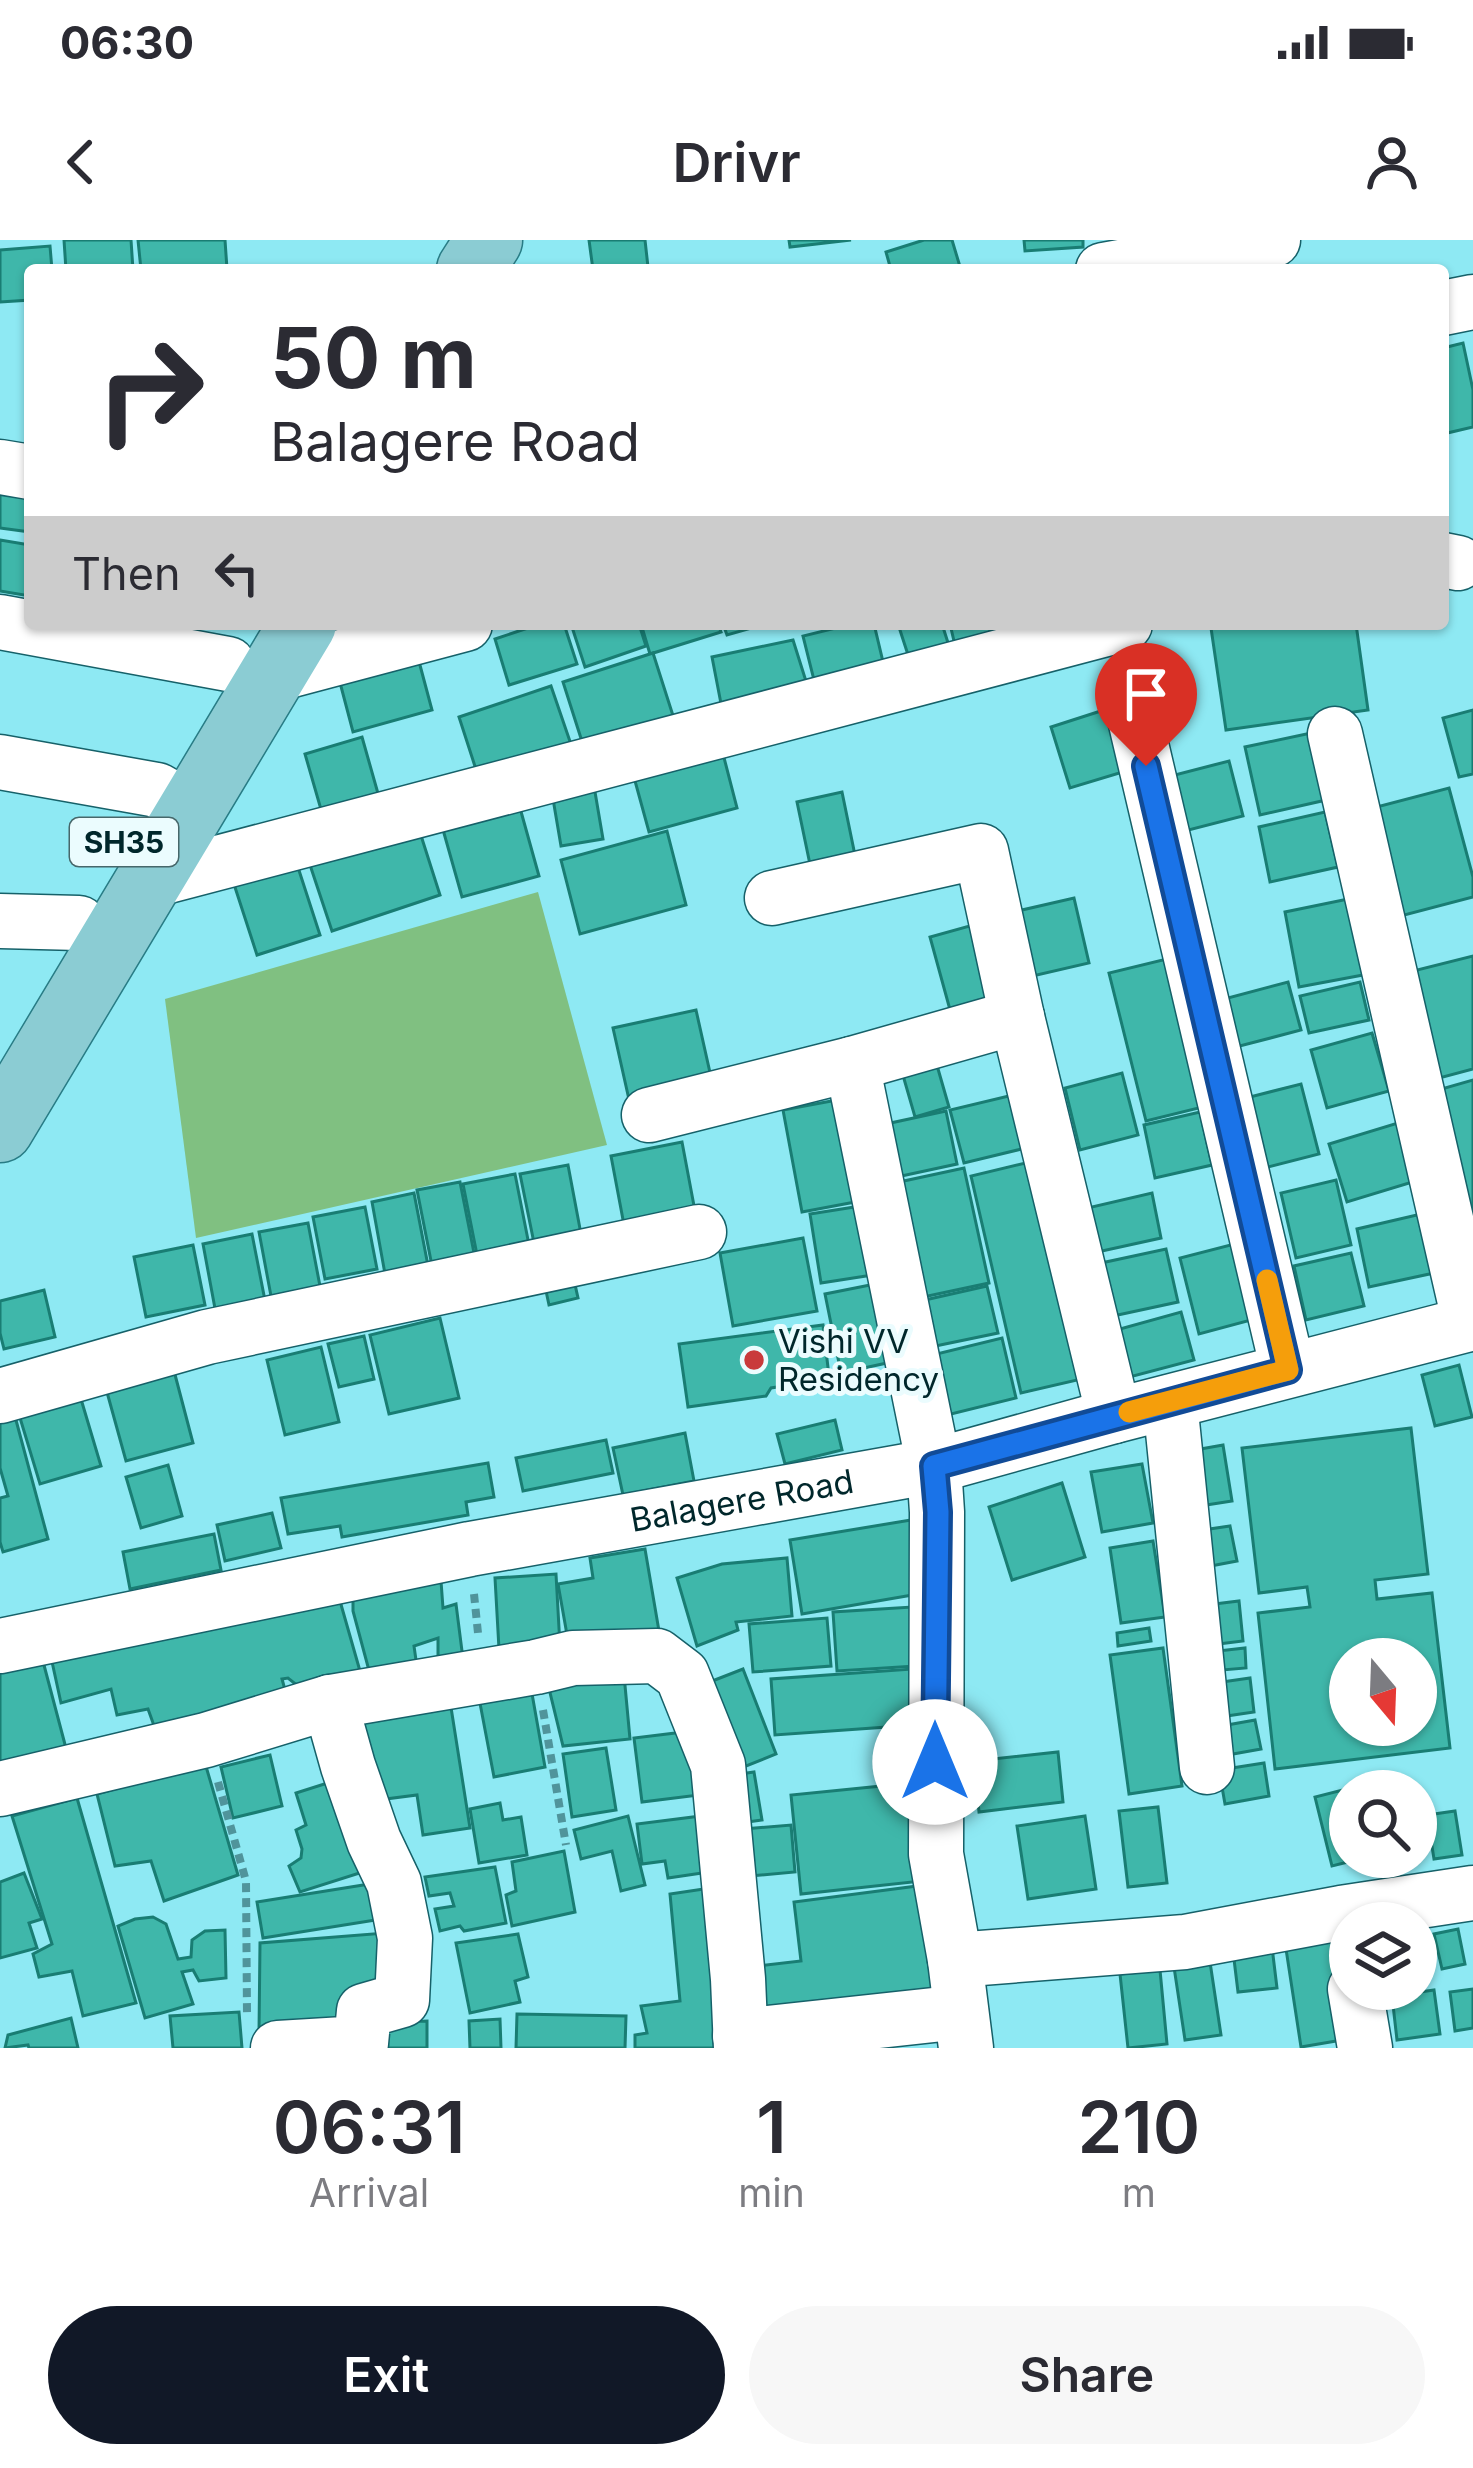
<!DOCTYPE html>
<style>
body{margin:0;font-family:Inter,sans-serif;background:#f7f7f7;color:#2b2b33;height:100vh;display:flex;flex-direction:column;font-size:45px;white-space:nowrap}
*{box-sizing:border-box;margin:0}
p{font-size:39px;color:#7c7c81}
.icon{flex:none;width:66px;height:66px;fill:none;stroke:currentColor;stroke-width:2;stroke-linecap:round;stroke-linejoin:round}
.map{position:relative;height:1808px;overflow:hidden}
.sheet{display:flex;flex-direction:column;background:#fff;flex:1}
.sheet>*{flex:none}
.top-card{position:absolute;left:24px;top:24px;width:1425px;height:366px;border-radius:12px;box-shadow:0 3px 9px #0004;background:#fff;color:#2b2b33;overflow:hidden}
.needle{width:78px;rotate:161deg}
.fabs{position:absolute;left:1329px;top:1398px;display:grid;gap:24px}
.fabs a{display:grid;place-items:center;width:108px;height:108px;border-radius:50%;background:#fff;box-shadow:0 3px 9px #0004;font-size:60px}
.pin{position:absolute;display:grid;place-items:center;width:102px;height:102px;color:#fff;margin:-123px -51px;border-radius:50% 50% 50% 0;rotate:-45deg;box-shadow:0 0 12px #0007}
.pin .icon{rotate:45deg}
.me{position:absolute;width:132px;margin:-66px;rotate:0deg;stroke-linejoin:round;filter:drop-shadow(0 0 9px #0008)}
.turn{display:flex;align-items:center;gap:42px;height:252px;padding:0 48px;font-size:54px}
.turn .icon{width:156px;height:156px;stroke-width:2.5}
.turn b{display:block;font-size:84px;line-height:102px}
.then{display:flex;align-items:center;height:114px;padding:0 48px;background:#0003;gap:24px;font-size:45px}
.eta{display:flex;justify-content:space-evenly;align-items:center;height:204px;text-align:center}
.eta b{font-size:72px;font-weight:600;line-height:84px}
.cta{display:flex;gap:24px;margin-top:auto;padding:24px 48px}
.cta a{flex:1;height:138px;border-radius:72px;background:#111827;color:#fff;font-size:48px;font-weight:600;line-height:138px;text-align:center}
.cta a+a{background:#f7f7f7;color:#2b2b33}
.status{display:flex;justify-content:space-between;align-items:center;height:84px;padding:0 60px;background:#fff;direction:ltr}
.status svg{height:33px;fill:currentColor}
header{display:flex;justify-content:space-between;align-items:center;height:156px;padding:0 48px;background:#fff;font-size:54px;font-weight:600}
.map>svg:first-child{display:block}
.green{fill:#80c081}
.building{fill:#3fb7aa;stroke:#197d73;stroke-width:3;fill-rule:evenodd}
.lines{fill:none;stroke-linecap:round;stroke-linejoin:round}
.minor-casing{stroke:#166169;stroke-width:57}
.major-casing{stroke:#287c85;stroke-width:69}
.path{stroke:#50949b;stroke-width:8;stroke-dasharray:9 6;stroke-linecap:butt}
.minor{stroke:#fff;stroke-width:54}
.major{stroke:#8bccd3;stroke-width:66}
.route-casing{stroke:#114b97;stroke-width:30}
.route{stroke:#1a73e8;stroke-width:21}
.slow{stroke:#f59e0b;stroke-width:21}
.poi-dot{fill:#c93a3b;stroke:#ebfcfe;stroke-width:4.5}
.labels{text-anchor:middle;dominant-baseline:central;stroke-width:10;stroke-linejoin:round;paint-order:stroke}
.shield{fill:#ebfcfe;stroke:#46676a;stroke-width:3}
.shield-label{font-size:30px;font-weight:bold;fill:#00272b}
.poi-label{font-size:33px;fill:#00272b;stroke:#ebfcfe;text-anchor:start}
.street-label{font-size:33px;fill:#00272b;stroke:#ebfcfe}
</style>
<div class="status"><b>06:30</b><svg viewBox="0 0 49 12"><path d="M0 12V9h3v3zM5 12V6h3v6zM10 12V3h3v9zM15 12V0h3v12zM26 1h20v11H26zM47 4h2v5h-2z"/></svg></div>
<header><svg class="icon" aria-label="back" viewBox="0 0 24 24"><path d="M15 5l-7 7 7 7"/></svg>Drivr<svg class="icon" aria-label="person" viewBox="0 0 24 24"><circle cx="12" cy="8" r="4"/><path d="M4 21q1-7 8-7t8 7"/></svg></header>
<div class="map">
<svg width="1473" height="1808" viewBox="0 0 1473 1808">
<rect width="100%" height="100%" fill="#8ee9f3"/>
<!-- green -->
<path class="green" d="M538,652L607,905L196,998L165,759Z"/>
<!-- building -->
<g class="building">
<path d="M64,0H131L133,30H66Z"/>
<path d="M138,0H225L227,29L141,30Z"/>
<path d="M589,0H645L648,27L593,30Z"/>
<path d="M789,0H851L790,7Z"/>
<path d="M924,0H952L961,30H891L886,12Z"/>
<path d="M1024,0H1083V7L1025,11Z"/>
<path d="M50,6L52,30H30V60L0,62V10Z"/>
<path d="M1463,103L1473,150V187L1443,194V108Z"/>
<path d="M0,244L30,249V292L0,288Z"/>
<path d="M0,300L30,305V356L0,351Z"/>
<path d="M540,384H564L577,424L509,445L495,399Z"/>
<path d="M571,384H639L646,406L585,427Z"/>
<path d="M641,384H718L721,392L650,414Z"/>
<path d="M723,384H766L727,395Z"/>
<path d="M852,384H874L888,443L819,460L803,396Z"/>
<path d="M898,384H942L950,409L910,421Z"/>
<path d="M950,384H988L994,404L957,414Z"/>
<path d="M1237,384H1356L1368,470L1226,490L1211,388Z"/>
<path d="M793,400L811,457L723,474L712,417Z"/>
<path d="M653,413L676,485L586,514L563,442Z"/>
<path d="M417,414L432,470L353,492L338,435Z"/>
<path d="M551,446L575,516L482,548L459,477Z"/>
<path d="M1107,469L1126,531L1070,548L1051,487Z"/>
<path d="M1473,470V534L1459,537L1443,478Z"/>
<path d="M1311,493L1326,560L1260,575L1245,507Z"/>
<path d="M362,497L379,557L322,573L305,514Z"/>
<path d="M721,506L737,568L649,592L632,530Z"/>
<path d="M1229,521L1243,576L1177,593L1163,538Z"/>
<path d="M594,546L603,599L561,606L552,553Z"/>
<path d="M1449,548L1473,637V657L1393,678L1365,570Z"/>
<path d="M515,550L539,636L462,657L438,572Z"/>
<path d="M842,552L857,625L812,634L797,562Z"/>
<path d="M1325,572L1338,627L1270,642L1259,587Z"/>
<path d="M417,583L440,655L332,691L308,619Z"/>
<path d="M667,591L686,665L580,694L561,620Z"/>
<path d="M294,615L320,695L257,715L231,635Z"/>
<path d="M1074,658L1089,723L1024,738L1009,673Z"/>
<path d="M1348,659L1363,735L1299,747L1285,672Z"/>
<path d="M973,685L998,776L955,788L930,697Z"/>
<path d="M1179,716L1215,864L1146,881L1109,733Z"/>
<path d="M1473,716V829L1432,840L1405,733Z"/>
<path d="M1288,742L1301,790L1236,807L1224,759Z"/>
<path d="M1360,742L1369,780L1309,793L1300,756Z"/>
<path d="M696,770L713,846L630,864L613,788Z"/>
<path d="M1372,793L1389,851L1327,868L1311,810Z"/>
<path d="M934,815L949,867L915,877L900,825Z"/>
<path d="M1122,833L1138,895L1080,910L1065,848Z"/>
<path d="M1473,840V1001L1424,854Z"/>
<path d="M1301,844L1319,914L1256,930L1238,860Z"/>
<path d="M1017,854L1030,907L964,923L950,870Z"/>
<path d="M853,857L871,959L802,972L783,870Z"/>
<path d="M946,871L957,924L897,937L886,884Z"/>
<path d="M1200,872L1212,925L1155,938L1144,885Z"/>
<path d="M1401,882L1419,940L1347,962L1329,904Z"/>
<path d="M682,902L695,971L624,985L611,916Z"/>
<path d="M1034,921L1086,1138L1021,1153L971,936Z"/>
<path d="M568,925L581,994L534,1003L520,934Z"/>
<path d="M964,928L989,1043L914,1059L890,944Z"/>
<path d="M515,934L531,1015L479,1025L463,944Z"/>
<path d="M1336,940L1351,1005L1296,1018L1281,953Z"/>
<path d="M460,942L476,1023L433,1031L417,950Z"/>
<path d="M414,953L430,1036L387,1045L372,962Z"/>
<path d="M1152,953L1161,998L1093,1013L1083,969Z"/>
<path d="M867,965L879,1034L821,1043L810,974Z"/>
<path d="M365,967L377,1029L325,1039L313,977Z"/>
<path d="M1421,974L1434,1033L1369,1047L1357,989Z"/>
<path d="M308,983L323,1062L274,1072L259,992Z"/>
<path d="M252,994L269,1081L219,1090L203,1004Z"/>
<path d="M803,998L817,1071L733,1086L720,1013Z"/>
<path d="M1246,1001L1266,1076L1199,1094L1180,1018Z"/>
<path d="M193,1005L205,1065L146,1077L134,1017Z"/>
<path d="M1166,1009L1178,1062L1104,1078L1092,1025Z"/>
<path d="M1351,1013L1364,1066L1306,1080L1294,1026Z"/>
<path d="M572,1031L578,1058L549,1065L543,1037Z"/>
<path d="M880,1043L896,1121L841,1133L825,1054Z"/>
<path d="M987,1046L998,1093L926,1108L916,1062Z"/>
<path d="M44,1050L55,1097L4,1109L0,1093V1061Z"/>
<path d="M1181,1072L1194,1120L1122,1139L1109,1092Z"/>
<path d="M440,1078L459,1158L389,1174L370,1095Z"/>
<path d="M823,1085L829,1136L797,1139V1144L771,1148L766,1156L688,1167L679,1104Z"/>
<path d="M364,1096L374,1139L339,1147L328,1104Z"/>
<path d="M1002,1098L1016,1158L935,1178L920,1118Z"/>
<path d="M321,1107L339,1182L285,1195L267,1120Z"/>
<path d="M1459,1125L1472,1177L1435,1186L1422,1135Z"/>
<path d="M173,1127L193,1203L126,1221L105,1145Z"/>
<path d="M78,1149L101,1226L40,1244L17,1168Z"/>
<path d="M13,1169L48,1299L3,1312L0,1302V1258L8,1256L0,1228V1172Z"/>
<path d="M835,1180L842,1210L785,1224L777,1194Z"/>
<path d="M1411,1188L1428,1334L1375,1340L1377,1359L1432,1353L1450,1508L1275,1529L1258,1373L1310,1367L1307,1347L1259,1353L1242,1208ZM1350,1419H1416V1485H1350Z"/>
<path d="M685,1193L694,1241L623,1255L613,1208Z"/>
<path d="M606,1200L613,1233L523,1251L516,1218Z"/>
<path d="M1223,1205L1232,1261L1187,1268L1178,1213Z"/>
<path d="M488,1223L494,1257L466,1262L468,1275L342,1297L340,1286L288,1294L281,1258Z"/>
<path d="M1142,1224L1153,1283L1102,1292L1091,1232Z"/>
<path d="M168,1225L182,1276L141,1288L126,1237Z"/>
<path d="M1062,1243L1085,1317L1012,1340L989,1267Z"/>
<path d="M272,1273L281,1308L225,1321L217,1285Z"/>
<path d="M911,1280L924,1353L802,1374L790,1300Z"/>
<path d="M1230,1286L1237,1321L1195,1329L1189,1292Z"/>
<path d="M214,1294L221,1330L130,1349L123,1312Z"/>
<path d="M1153,1301L1165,1377L1121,1383L1110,1308Z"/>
<path d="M645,1309L659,1391L569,1406L558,1344L593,1338L590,1318Z"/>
<path d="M787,1318L792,1376L736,1382L738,1390L697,1406L677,1338L722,1324Z"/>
<path d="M556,1334L560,1406L499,1409L495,1338Z"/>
<path d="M441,1341L443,1368L456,1364L463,1419L438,1422V1398L414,1406L417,1427L371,1438L353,1371V1350Z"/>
<path d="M338,1354L362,1438L308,1454L288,1438L282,1439L287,1457L157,1494L148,1469L117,1475L111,1449L61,1463L49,1408Z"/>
<path d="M1239,1361L1243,1401L1210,1405L1206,1365Z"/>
<path d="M912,1367L916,1426L837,1431L833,1372Z"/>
<path d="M827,1378L831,1426L753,1432L749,1384Z"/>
<path d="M1149,1388L1151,1401L1118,1406L1117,1393Z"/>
<path d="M1163,1408L1182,1546L1129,1554L1110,1415Z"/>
<path d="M1245,1408L1246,1428L1211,1431L1209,1412Z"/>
<path d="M40,1410L67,1512L0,1530V1420Z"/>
<path d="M623,1424L630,1499L563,1506L545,1432Z"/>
<path d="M743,1429L776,1514L726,1534L702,1445Z"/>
<path d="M912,1429L915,1485L775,1495L771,1439Z"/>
<path d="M1250,1438L1254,1472L1213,1478L1208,1444Z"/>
<path d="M531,1448L545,1527L494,1537L479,1458Z"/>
<path d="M450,1461L470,1588L423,1595L417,1555L370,1561L356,1475Z"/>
<path d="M1255,1480L1261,1509L1222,1516L1216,1487Z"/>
<path d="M692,1491L699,1555L642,1562L634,1498Z"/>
<path d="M606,1508L616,1570L572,1577L563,1514Z"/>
<path d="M1058,1512L1063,1562L979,1572L974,1521Z"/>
<path d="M270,1515L282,1566L233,1578L221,1527Z"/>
<path d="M205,1523L238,1635L164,1661L151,1621L115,1626L97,1554Z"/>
<path d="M1264,1523L1269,1556L1225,1564L1219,1530Z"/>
<path d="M754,1532L762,1580L740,1583L733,1535Z"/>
<path d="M340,1539L369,1630L300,1652L289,1626L301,1618L302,1609L296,1590L306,1585L296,1553Z"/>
<path d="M912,1543L922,1641L801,1654L791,1555Z"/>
<path d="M1370,1543L1372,1551H1350V1617H1368L1332,1626L1315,1557Z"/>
<path d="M77,1558L136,1763L83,1776L72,1731L39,1737L33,1714L52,1704L12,1576Z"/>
<path d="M500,1563L503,1580L521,1577L527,1615L479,1623L470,1569Z"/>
<path d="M1158,1567L1167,1643L1128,1647L1119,1571Z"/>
<path d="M1455,1571L1462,1615L1434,1619L1427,1575Z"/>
<path d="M628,1576L645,1645L621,1651L612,1611L581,1619L574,1590Z"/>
<path d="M701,1576L709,1632L668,1638L665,1621L642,1624L637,1584Z"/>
<path d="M1085,1576L1096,1649L1028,1659L1017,1586Z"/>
<path d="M791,1585L795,1632L738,1637L744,1589Z"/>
<path d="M564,1611L575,1672L512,1686L506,1655L516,1651L512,1622Z"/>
<path d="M495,1627L506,1683L464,1691L460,1686L440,1691L435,1669L454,1666L450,1653L429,1656L425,1637Z"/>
<path d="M24,1633L42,1679L29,1683L37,1708L0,1718V1642Z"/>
<path d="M382,1642L388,1678L263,1698L257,1662Z"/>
<path d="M925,1645L940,1761L755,1774L749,1727L801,1721L794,1662Z"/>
<path d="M724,1646L736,1808H635V1795L647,1793L641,1766L680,1761L670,1654Z"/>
<path d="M153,1677L166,1684L178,1719L191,1717L192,1700L205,1691L225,1690L226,1738L199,1741L193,1730L182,1732L193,1764L145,1778L118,1686L135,1679Z"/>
<path d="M1458,1689L1465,1724L1442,1729L1434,1694Z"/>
<path d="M385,1693L394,1739L353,1794L259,1792L260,1703Z"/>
<path d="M518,1694L528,1737L515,1741L520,1762L470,1773L456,1703Z"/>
<path d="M1332,1701L1348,1799L1301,1807L1286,1709Z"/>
<path d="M1272,1707L1277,1748L1238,1752L1233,1711Z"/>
<path d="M1210,1722L1221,1795L1185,1800L1174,1727Z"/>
<path d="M1160,1730L1167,1804L1128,1808L1120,1734Z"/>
<path d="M1473,1749V1788L1455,1791L1450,1752Z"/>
<path d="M1434,1750L1440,1794L1397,1800L1392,1756Z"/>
<path d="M239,1772L242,1808H173L170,1776Z"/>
<path d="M517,1774L626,1776L625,1808H516Z"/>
<path d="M71,1778L78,1808H29L28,1805L5,1808L8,1795Z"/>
<path d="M500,1779L501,1808H470L469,1781Z"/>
<path d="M427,1781V1808H374L373,1783Z"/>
</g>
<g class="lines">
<defs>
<g id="minor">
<path d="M1103,30L1273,0"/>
<path d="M1443,68L1473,62"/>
<path d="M0,227L30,232"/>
<path d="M1443,320L1458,323"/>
<path d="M0,382L228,424"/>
<path d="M273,435L465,384"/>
<path d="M1135,479L1288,1130"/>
<path d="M1335,494L1470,1084"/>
<path d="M0,522L157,550L192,570"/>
<path d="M149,641L1125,384"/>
<path d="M772,658L981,611L1017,777L1114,1176"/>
<path d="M0,681L79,683"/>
<path d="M852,824L934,1226L937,1272L936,1614L955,1720L966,1808"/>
<path d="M649,875L852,824L1017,777"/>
<path d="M0,1156L207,1097L699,992"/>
<path d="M1170,1162L1207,1527"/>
<path id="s1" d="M0,1406L470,1309L934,1226L1114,1176L1473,1083"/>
<path d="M0,1549L206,1500L330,1462L536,1427L573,1418L657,1416L682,1435L718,1525L738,1739L741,1808"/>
<path d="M955,1720L1185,1702L1341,1673L1473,1653"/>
<path d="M1355,1749L1365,1808"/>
<path d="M740,1796L961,1772"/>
<path d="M278,1808L361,1803L364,1771L402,1760L405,1698L394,1643L374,1601L348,1526L330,1462"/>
</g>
<g id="major">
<path d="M470,30L489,0"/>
<path d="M0,889L303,384"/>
</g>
</defs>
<!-- minor casing -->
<use href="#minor" class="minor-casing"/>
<!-- major casing -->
<use href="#major" class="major-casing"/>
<!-- path -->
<g class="path">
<path d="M474,1354L478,1393"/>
<path d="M543,1470L566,1605"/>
<path d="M218,1542L246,1641L247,1775"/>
</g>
<!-- minor -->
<use href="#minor" class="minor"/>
<!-- major -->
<use href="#major" class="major"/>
</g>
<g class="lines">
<defs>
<path id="route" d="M935,1522L938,1272L934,1226L1288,1130L1146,526"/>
</defs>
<!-- route casing -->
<use href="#route" class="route-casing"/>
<!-- route -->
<use href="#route" class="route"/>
<!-- slow -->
<path class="slow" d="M1129,1172L1288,1130L1267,1040"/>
</g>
<!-- markers -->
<circle class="poi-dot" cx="754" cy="1120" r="12"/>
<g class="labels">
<!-- shield labels -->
<rect class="shield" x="70" y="578" width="108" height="48" rx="9"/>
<g class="shield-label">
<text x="124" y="602">SH35</text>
</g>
<!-- poi labels -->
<g class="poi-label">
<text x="778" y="1101">Vishi VV<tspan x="778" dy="38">Residency</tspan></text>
</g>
<!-- street labels -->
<g class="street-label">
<text stroke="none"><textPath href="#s1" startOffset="756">Balagere Road</textPath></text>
</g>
</g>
</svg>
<div class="fabs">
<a><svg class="needle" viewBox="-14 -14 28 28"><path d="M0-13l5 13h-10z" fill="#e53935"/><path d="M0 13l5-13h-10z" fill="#7c7c81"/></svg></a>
<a><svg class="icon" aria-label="search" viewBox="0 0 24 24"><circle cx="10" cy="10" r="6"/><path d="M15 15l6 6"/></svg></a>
<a><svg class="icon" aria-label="layers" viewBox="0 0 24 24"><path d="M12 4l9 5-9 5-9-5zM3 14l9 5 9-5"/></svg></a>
</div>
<div class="pin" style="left:1146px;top:526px;background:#d93025"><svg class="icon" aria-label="arrive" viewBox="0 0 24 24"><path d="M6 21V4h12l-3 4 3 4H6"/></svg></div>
<svg class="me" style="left:935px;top:1522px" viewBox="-20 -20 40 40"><circle r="19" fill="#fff"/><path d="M0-13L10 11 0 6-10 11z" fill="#1a73e8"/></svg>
<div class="top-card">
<div class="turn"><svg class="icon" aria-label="right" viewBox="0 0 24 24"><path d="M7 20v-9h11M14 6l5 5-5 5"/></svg><div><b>50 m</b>Balagere Road</div></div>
<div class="then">Then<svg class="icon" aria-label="left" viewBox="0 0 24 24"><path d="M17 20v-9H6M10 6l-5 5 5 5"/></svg></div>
</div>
</div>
<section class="sheet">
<div class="eta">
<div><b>06:31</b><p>Arrival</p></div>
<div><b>1</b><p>min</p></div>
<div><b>210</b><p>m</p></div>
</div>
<div class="cta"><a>Exit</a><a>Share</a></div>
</section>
